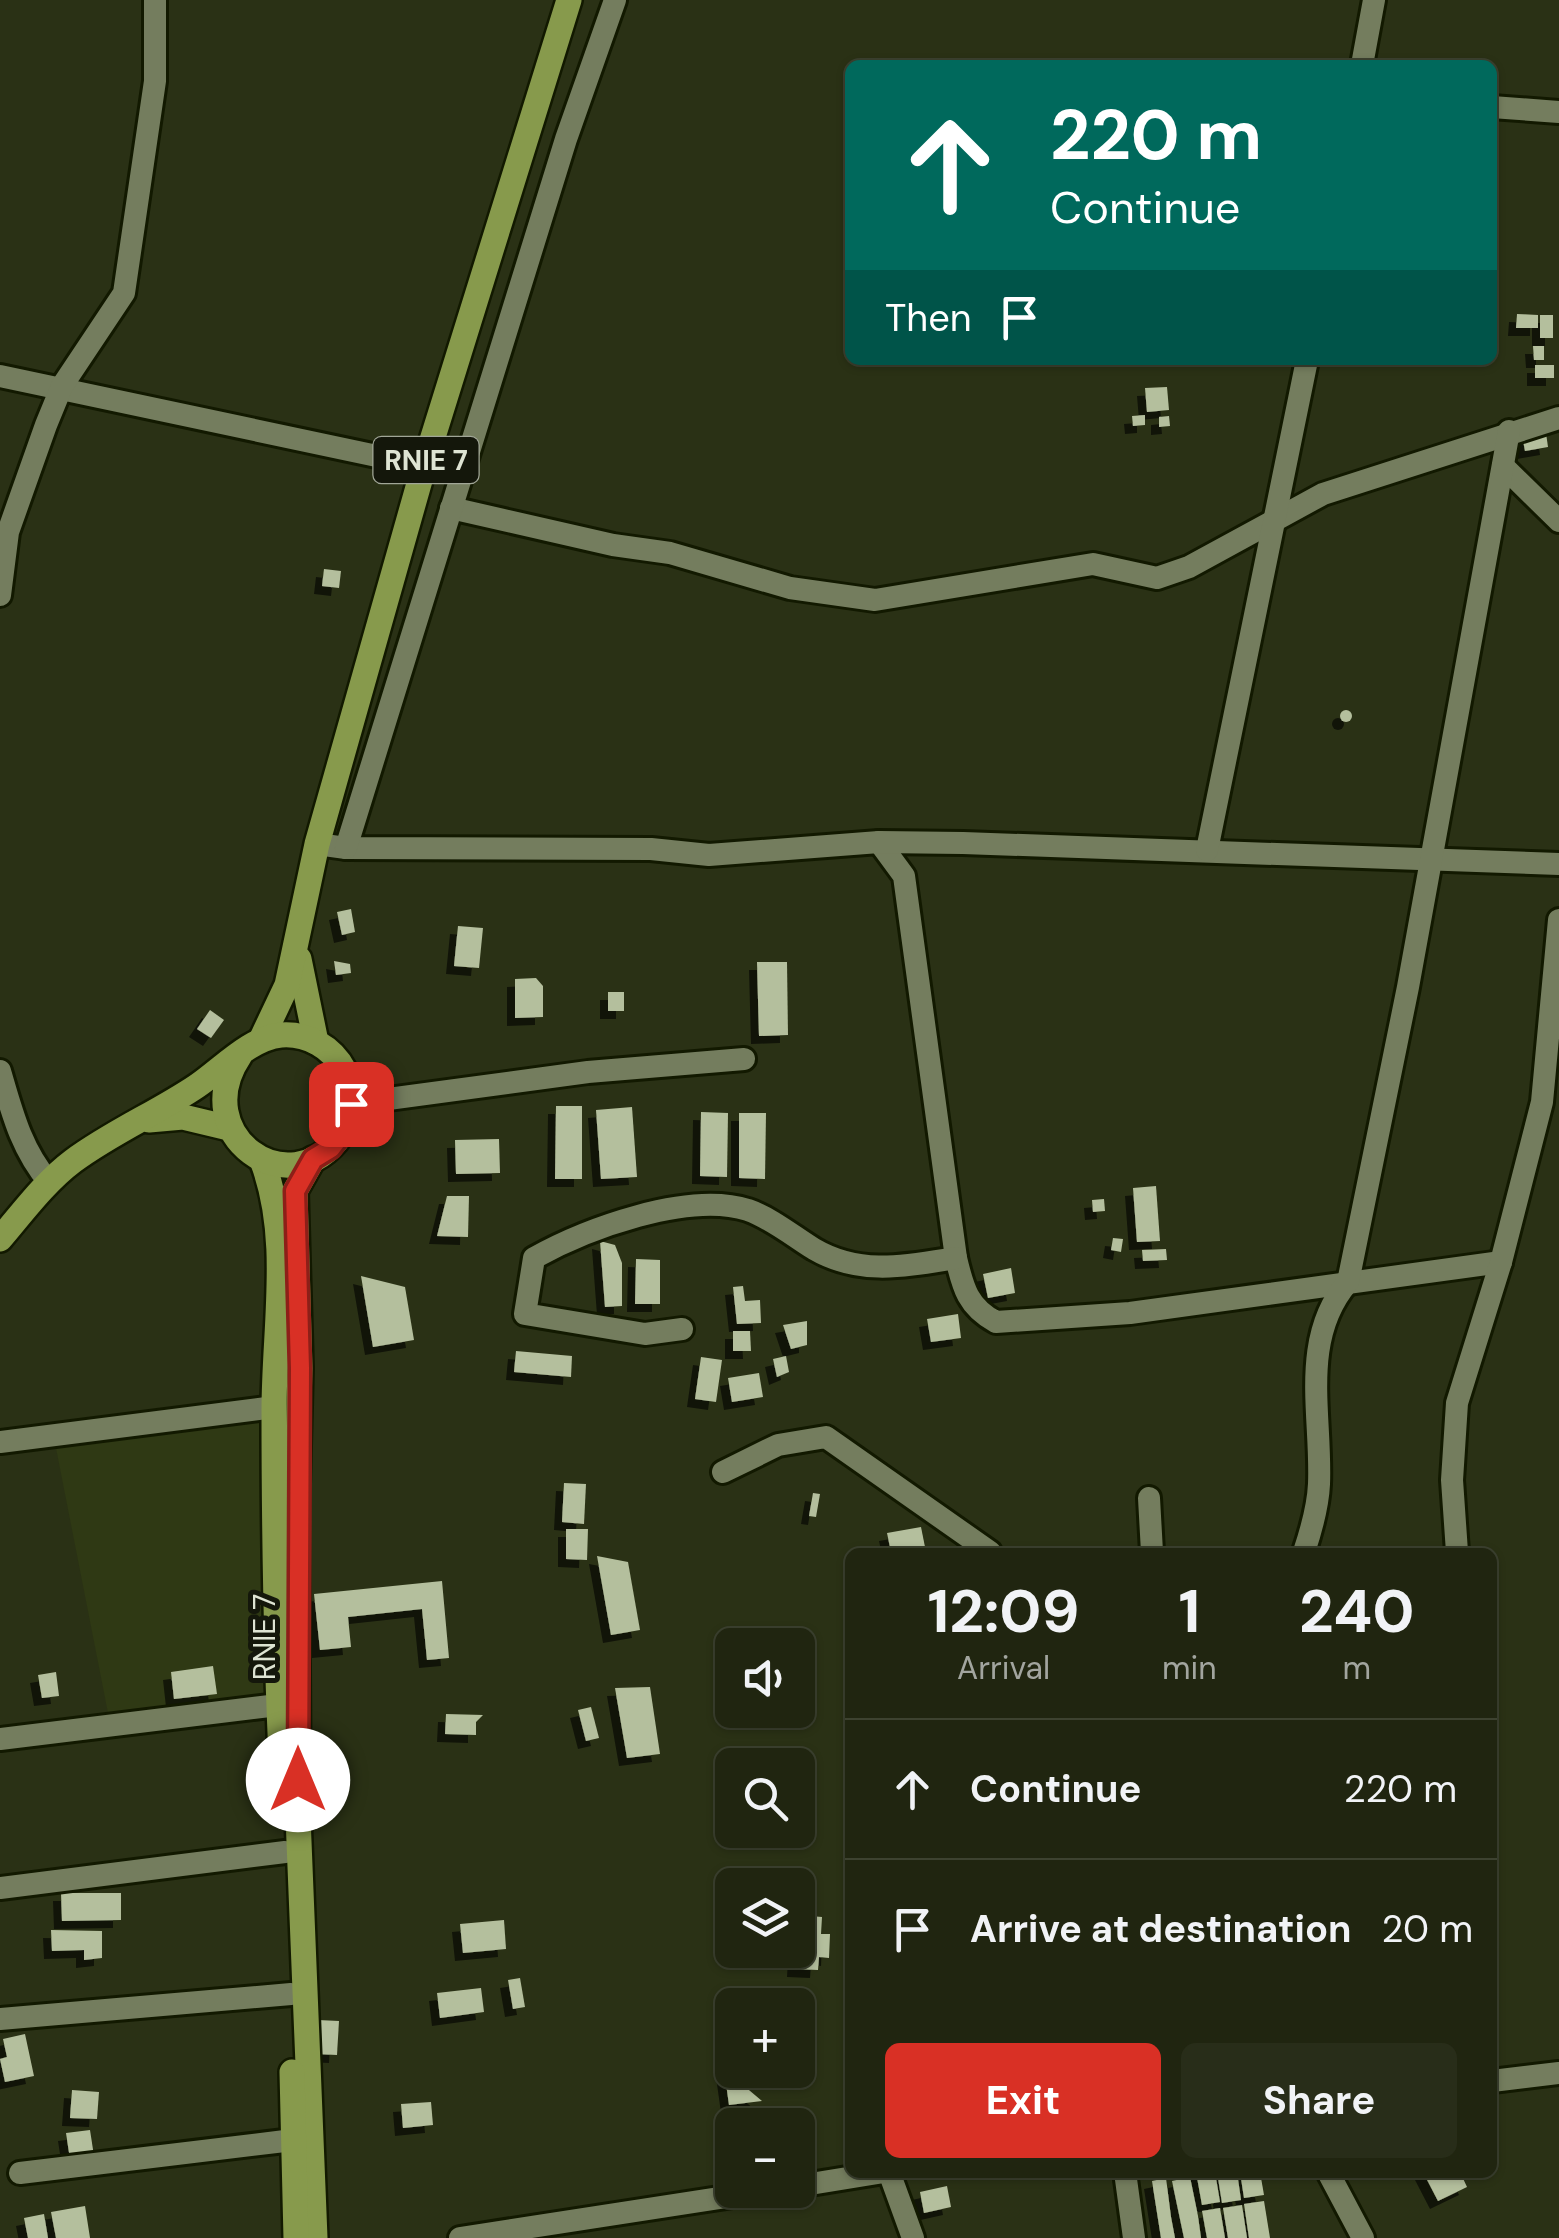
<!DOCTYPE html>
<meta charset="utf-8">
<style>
body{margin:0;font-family:"DM Sans",sans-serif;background:#282d19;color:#f1f3f6;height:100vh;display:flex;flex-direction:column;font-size:38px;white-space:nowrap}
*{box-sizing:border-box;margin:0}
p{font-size:32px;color:#a2a59f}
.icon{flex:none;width:55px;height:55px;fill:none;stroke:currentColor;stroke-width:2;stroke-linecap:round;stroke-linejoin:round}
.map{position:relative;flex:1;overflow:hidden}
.drawer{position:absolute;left:845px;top:1548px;width:652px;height:630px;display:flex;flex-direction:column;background:#202510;border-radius:15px;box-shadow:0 2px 8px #0004,0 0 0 2px #3d4230}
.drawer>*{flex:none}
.banner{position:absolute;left:845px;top:60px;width:652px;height:305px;border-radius:15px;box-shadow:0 2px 8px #0004,0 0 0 2px #3d4230;background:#00695c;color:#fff;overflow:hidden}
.buttons{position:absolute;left:715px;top:1628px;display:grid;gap:20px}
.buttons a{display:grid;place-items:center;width:100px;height:100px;border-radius:15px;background:#202510;box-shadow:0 2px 8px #0004,0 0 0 2px #3d4230;font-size:50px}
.pin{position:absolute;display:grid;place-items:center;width:85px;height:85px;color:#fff;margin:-42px;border-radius:20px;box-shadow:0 5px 15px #0006}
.me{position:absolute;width:110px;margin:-55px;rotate:0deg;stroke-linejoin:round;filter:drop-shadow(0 0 8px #0008)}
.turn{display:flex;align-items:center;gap:35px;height:210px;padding:0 40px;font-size:45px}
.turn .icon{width:130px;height:130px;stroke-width:2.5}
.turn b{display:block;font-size:70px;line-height:85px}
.then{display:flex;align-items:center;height:95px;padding:0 40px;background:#0003;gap:20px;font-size:38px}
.eta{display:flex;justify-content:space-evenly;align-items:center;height:170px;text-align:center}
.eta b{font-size:60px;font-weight:700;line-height:70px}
.cta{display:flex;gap:20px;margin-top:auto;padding:20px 40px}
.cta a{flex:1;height:115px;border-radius:15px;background:#d93025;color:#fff;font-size:40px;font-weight:700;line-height:115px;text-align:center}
.cta a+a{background:#282d19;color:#f1f3f6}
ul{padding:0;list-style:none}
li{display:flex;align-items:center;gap:30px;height:140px;padding:0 40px;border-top:2px solid #3d4230}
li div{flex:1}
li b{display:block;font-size:38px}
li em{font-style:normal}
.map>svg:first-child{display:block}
.built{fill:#2f3914}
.building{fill:#b4bf9d;filter:url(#shadow)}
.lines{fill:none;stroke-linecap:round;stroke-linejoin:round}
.street-casing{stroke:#121900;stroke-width:28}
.primary-casing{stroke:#121900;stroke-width:30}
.street{stroke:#747d5e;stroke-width:22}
.primary{stroke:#879a4c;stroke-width:25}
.route-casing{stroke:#8d1f18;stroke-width:25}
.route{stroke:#d93025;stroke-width:18}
.labels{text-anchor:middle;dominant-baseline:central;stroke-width:10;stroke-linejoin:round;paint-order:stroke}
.shield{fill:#14170b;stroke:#a1a697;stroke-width:2.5}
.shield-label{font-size:28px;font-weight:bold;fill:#dee4d3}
.street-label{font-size:30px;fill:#dee4d3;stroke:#14170b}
</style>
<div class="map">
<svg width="1559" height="2238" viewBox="0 0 1559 2238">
<defs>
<filter id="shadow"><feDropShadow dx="-8" dy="8" stdDeviation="0" flood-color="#0009"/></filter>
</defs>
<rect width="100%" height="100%" fill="#2a3115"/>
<!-- built -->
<path class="built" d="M259,1418L265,1695L108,1713L55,1443Z"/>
<!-- building -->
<g class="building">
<path d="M1517,314L1538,315V328H1516Z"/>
<rect x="1540" y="315" width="13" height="23"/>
<path d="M1533,346H1544V360H1534Z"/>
<rect x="1535" y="365" width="19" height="13"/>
<path d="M1167,387L1169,410L1147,412L1145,388Z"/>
<path d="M1145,415V425L1133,426L1132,416Z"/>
<path d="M1169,416L1170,426L1159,427V417Z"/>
<path d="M1545,426L1548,447L1525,451L1521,430Z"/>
<path d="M324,569L341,571L339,588L322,586Z"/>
<circle cx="1346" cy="716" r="6"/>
<path d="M351,909L355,932L342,935L337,912Z"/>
<path d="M458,926L483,928L479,968L454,966Z"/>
<path d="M334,961L350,964L351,973L336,975Z"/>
<path d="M757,962H787L788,1035L759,1036Z"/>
<path d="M536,978L543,986V1017L515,1018V979Z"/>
<rect x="608" y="992" width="16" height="19"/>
<path d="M210,1010L224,1020L211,1038L197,1029Z"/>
<path d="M556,1106H582V1179H555Z"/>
<path d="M632,1107L637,1177L601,1179L596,1110Z"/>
<path d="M701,1112L728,1113L727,1177L700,1176Z"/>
<path d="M739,1113H766L765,1179L739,1178Z"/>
<path d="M499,1139L500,1173L456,1174L455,1140Z"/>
<path d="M1156,1186L1160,1241L1137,1242L1133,1188Z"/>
<path d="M447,1196H469L468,1237L437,1236Z"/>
<path d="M1104,1199L1105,1211L1093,1212L1092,1200Z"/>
<path d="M1113,1238L1123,1239L1121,1252L1111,1250Z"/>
<path d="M600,1241L615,1245L622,1263V1306L605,1307Z"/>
<path d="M1166,1249L1167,1260L1143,1261L1142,1250Z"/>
<path d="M636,1259L660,1260V1304H635Z"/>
<path d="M1011,1268L1015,1293L988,1298L983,1274Z"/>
<path d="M361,1276L405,1287L414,1340L373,1347Z"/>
<path d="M743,1286L745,1301L760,1300L761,1323L737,1324L733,1287Z"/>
<path d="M958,1314L961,1338L931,1342L927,1319Z"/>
<path d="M807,1321V1345L791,1349L783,1325Z"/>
<path d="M733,1331H750L751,1351H733Z"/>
<path d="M516,1351L572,1356L571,1377L514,1372Z"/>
<path d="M786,1356L789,1372L777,1377L773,1359Z"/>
<path d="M701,1357L722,1360L716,1402L695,1399Z"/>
<path d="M759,1373L763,1397L732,1402L728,1378Z"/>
<path d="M564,1483L586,1484L584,1524L562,1522Z"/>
<path d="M813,1493L820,1494L816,1517L809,1516Z"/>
<path d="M921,1527L926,1552H891L887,1533Z"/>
<path d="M566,1529H588L587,1560L566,1559Z"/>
<path d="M597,1556L628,1562L640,1630L611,1635Z"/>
<path d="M442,1581L449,1658L427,1660L422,1609L348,1617L351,1647L320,1650L314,1594Z"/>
<path d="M213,1666L217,1694L174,1699L171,1672Z"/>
<path d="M56,1672L59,1696L42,1698L38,1675Z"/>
<path d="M650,1687L660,1754L627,1758L615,1688Z"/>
<path d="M591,1707L599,1738L586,1741L578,1710Z"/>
<path d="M446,1714L483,1715L476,1722V1735L445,1734Z"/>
<path d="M61,1893H121V1920L62,1921Z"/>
<path d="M798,1915L822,1917L821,1934H830L829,1958L819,1957L818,1970L795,1969Z"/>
<path d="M504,1920L506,1949L463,1953L460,1924Z"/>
<path d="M51,1930L102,1931V1958L84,1960V1950L52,1951Z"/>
<path d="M520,1978L525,2007L513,2009L508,1980Z"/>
<path d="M481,1988L484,2012L440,2018L437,1993Z"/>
<path d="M318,2020L339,2021L337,2055L316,2054Z"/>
<path d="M25,2034L34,2076L5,2082L0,2059L7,2057L3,2039Z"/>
<path d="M721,2041H732V2069H724L762,2101L729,2105L724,2069Z"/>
<path d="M72,2090L99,2092L97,2119L70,2118Z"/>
<path d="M431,2102L433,2125L403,2128L401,2104Z"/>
<path d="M90,2130L94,2156L70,2159L66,2133Z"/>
<path d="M1196,2172H1215L1220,2202L1202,2205Z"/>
<path d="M1217,2172H1237L1241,2200L1222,2203Z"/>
<path d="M1240,2172H1260L1264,2195L1244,2198Z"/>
<path d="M1423,2172H1460L1467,2187L1438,2201Z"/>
<path d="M1190,2177L1198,2216L1201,2238H1184L1172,2181Z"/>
<path d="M1166,2178L1171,2217L1175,2238H1161L1152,2181Z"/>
<path d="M947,2186L951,2207L924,2213L920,2192Z"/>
<path d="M1264,2201L1270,2238H1249L1244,2204Z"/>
<path d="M1242,2205L1247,2238H1228L1223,2208Z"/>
<path d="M85,2206L90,2238H56L51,2212Z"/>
<path d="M1220,2208L1225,2238H1207L1202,2211Z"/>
<path d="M44,2214L48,2238H28L24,2218Z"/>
</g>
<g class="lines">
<defs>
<g id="street">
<path d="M1362,65L1374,0"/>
<path d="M1492,107L1559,112"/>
<path d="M0,376L424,466"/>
<path d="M1503,466L1559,521"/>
<path d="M451,508L613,545L670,553L790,588L875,600L1093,564L1157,578L1189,567L1323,494L1559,418"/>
<path d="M0,595L8,532L46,425L62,386L124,293L155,81V0"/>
<path d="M879,842L904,876L956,1258C963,1288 968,1307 996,1322L1130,1313L1501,1262"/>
<path d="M317,844L346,848L651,849L709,855L879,842L963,843L1559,864"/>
<path d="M346,848L566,139L615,0"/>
<path d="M1207,850L1307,360"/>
<path d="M0,1071C12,1112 21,1149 49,1182"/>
<path d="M351,1104L588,1072L744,1059"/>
<path d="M682,1329L645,1334L525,1314L534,1258C586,1229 688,1191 748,1210C771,1218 793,1236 814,1249C860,1276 906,1266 956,1258"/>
<path d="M0,1442L274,1407"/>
<path d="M723,1472L778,1445L826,1437L990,1552"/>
<path d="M1149,1498L1152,1552"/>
<path d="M1304,1552C1311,1531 1318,1507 1319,1484C1322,1416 1299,1339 1348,1282L1408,987L1509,431"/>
<path d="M1457,1552L1452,1480L1457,1403L1501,1262L1542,1102L1559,920"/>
<path d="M0,1739L278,1705"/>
<path d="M0,1888L285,1852"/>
<path d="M0,2019L291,1994"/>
<path d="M1492,2081L1559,2073"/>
<path d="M889,2172L913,2238"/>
<path d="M1125,2172L1134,2238"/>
<path d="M1328,2172L1363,2238"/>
<path d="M20,2173L293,2140"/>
<path d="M798,2186L884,2172"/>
<path d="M460,2238L771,2190"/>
</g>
<g id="primary">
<path d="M299,959L316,1042"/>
<path d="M261,1040L287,985L317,844L424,466L569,0"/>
<path d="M149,1120L183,1117L229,1128"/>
<path d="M313,1159L295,1191L300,1368L296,1522L298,1817L315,2238"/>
<path d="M262,1160C292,1238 274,1327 274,1410C274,1532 276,1655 282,1777"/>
<path d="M0,1239C23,1212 45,1182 73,1161C112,1132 157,1113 197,1086C222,1069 250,1038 281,1035C307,1033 332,1047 344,1070C355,1090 353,1117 341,1135C290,1208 186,1135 240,1055"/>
<path d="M292,2072L296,2238"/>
</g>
</defs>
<!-- street casing -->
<use href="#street" class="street-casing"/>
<!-- primary casing -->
<use href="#primary" class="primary-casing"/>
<!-- street -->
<use href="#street" class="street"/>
<!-- primary -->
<use href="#primary" class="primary"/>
</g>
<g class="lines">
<defs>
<path id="route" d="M298,1780L300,1368L295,1191L313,1159L331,1148L344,1131L351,1104"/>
</defs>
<!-- route casing -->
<use href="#route" class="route-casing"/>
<!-- route -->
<use href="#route" class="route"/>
</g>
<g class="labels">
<!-- shield labels -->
<rect class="shield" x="373.5" y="437" width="105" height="46" rx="8"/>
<g class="shield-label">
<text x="426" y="460">RNIE 7</text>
</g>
<!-- street labels -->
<g class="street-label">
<text transform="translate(264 1637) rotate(-90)">RNIE 7</text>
</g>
</g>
</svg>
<div class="buttons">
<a><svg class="icon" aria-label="sound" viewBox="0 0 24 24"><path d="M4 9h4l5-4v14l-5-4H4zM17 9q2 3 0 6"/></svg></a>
<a><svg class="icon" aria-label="search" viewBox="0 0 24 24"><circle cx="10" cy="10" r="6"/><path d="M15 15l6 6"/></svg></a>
<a><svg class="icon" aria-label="layers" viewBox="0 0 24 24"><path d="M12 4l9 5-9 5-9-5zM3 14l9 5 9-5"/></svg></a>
<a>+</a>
<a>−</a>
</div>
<div class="pin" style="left:351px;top:1104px;background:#d93025"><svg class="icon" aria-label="arrive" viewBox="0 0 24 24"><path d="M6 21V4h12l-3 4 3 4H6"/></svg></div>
<svg class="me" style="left:298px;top:1780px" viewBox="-20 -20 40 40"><circle r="19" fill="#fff"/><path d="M0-13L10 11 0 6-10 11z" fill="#d93025"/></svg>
<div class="banner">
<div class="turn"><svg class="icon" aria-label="ahead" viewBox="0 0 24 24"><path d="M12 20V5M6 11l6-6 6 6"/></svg><div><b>220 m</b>Continue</div></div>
<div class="then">Then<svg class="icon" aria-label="arrive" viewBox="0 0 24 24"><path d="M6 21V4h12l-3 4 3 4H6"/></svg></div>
</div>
<section class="drawer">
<div class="eta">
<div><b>12:09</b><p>Arrival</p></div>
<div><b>1</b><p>min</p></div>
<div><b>240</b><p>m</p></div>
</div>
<ul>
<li><svg class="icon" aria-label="ahead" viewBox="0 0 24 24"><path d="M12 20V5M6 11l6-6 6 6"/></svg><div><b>Continue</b></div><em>220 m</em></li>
<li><svg class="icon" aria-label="arrive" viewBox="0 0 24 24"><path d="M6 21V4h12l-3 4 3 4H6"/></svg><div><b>Arrive at destination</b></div><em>20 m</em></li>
</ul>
<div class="cta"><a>Exit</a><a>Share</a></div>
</section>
</div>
